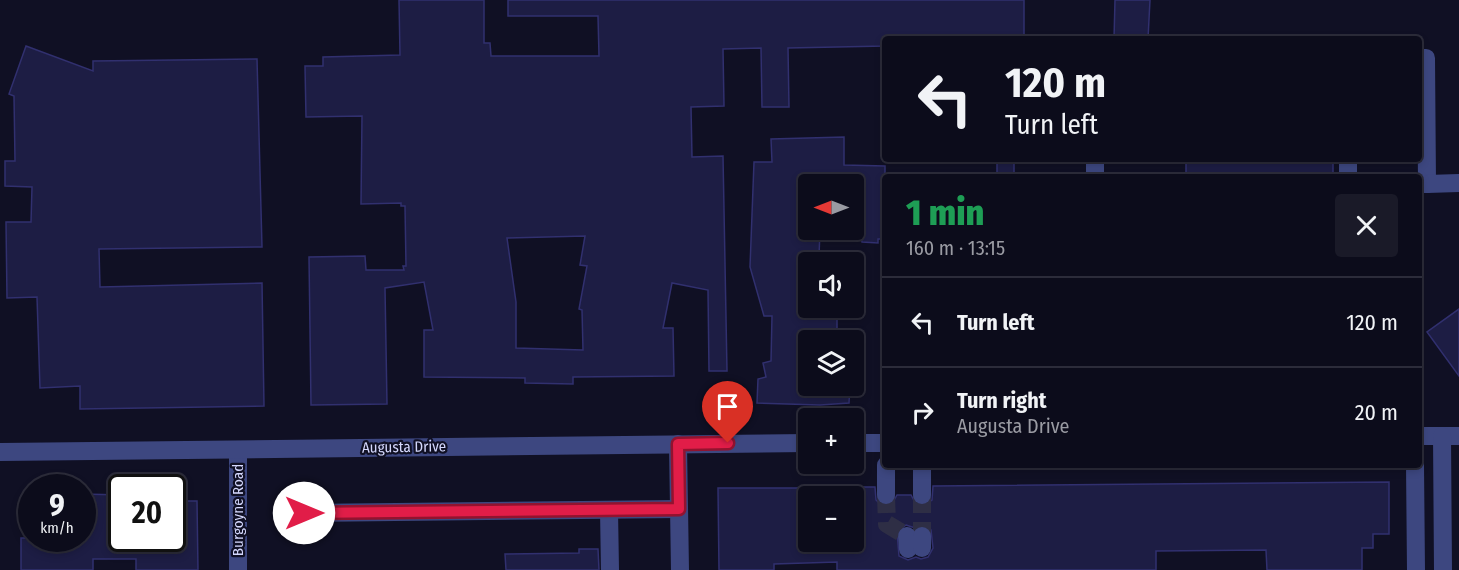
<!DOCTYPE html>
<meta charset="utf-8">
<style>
body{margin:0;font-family:"Fira Sans Condensed",sans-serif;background:#1a1a28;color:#f1f3f6;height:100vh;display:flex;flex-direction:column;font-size:22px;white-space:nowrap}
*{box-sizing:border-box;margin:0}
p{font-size:20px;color:#9a9ba3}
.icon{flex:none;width:33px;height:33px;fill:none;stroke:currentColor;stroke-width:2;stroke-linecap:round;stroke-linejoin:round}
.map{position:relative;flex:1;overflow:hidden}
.panel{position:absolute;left:882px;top:174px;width:540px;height:294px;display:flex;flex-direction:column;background:#0c0c1b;border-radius:6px;box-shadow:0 3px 9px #0003,0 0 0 2px #2c2c3a}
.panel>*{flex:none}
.banner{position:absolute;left:882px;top:36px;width:540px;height:126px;border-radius:6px;box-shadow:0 3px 9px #0003,0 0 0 2px #2c2c3a;background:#0c0c1b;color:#f1f3f6;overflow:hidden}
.needle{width:39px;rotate:270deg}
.fabs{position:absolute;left:798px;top:174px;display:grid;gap:12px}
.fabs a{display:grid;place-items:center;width:66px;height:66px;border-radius:6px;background:#0c0c1b;box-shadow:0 3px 9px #0003,0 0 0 2px #2c2c3a;font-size:30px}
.speed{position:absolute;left:18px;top:474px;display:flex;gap:12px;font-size:30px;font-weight:700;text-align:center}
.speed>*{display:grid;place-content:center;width:78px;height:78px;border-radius:50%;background:#0c0c1b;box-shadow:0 3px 9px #0003,0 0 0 2px #2c2c3a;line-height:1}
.speed small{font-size:15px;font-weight:400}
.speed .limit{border:3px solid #111;border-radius:9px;background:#fff;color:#111}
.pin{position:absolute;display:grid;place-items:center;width:51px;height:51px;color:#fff;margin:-62px -26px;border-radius:50% 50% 50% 0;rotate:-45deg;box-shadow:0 0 6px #0007}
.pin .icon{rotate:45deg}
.me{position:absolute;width:66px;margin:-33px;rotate:90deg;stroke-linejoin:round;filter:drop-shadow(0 0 4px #0008)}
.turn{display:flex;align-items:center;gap:21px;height:126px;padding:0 24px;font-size:27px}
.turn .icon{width:78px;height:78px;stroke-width:2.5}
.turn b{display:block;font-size:42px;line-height:51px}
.round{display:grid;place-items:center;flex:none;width:63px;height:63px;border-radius:6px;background:#1a1a28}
.head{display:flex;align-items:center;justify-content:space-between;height:102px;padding:0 24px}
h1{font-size:36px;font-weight:800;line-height:45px;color:#1e9e55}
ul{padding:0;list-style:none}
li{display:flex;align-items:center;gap:18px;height:90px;padding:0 24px;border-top:2px solid #2c2c3a}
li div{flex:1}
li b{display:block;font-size:22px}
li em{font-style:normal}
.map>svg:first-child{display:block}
.building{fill:#1d1d44;stroke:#31306f;stroke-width:1.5;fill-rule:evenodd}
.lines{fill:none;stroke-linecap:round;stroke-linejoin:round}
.minor-tunnel{stroke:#2e2e45;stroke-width:18;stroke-dasharray:18 9;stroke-linecap:butt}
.minor{stroke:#3d4780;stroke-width:18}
.route-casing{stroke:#92132f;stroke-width:15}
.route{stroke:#e11d48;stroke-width:10}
.labels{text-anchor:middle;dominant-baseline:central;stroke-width:4.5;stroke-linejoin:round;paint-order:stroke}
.street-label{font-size:15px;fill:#d5d8fd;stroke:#101024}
</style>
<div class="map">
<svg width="1459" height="570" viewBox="0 0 1459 570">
<rect width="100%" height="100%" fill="#101024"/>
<!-- building -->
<g class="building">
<path d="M399,0H484V43H490L491,56H599L598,16H508V0H1024V39H885V46L788,48L789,107H762L761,48L723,49L724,106L691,107L692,157L723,156L727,371H709L708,290L672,283L663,328H673L674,376L573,377V384L525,383V378L424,377V330H433L424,282L385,288L387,404L311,405L309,257L365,256L366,270H404L403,266H406L405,206H401V203L361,204L362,116L306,117L305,66H323V57L400,55ZM585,236L580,265L587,266L579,309L582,310L583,350L516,348V302L507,238Z"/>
<path d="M1115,0H1150L1148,39H1114Z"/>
<path d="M26,46L93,71V61L257,59L262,247L99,249L100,287L262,283L264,406L80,409V386L40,388L37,297L7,298L6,222H31L32,187L5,186V161H15L14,96L9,94Z"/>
<path d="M844,137V165L885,166V239H878V243L862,242L854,207V184H808V230H820L819,256L808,255V308H837V340H808V386H850L849,403L820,405L757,403L758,379L766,377L763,363L771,361L772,316H764L750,267L754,162H772L771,139Z"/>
<rect x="997" y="159" width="17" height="18"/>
<rect x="1186" y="159" width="147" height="18"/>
<path d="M1459,309V376L1427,332Z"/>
<path d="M1389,482V534H1373V548H1362V570H1267L1266,550L1156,551V570H837V562L774,564V570H719L718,488H808V542H854V487H875L876,500L881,505L892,504L897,495H911L916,504L923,506L932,500L933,486ZM906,525L915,528L923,525L931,530L933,548L928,557L921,559L916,557L908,560L899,556L897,532Z"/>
<path d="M82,494L122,495V538H172V501H197L198,570H136V559H93V570H21V538H82Z"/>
<path d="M579,549H598L599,570H506L505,554L579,553Z"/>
</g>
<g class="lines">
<!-- minor-tunnel -->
<g class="minor-tunnel">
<path d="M886,495L887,524L907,536"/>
<path d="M922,495V536"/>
</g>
<!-- minor -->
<g class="minor">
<path d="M1419,58H1426L1427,184H1419"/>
<path d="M1095,159V177"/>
<path d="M1348,159V177"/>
<path d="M1427,184L1459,183"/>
<path d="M1419,436H1459"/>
<path d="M1442,436L1443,570"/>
<path d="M854,443H885"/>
<path d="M678,444L680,570"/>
<path d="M238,450V570"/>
<path d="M0,452L808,443"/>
<path d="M886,465V495"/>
<path d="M922,465V495"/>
<path d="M1415,465L1416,570"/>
<path d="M609,510L610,570"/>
<path d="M304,513L679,509"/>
<path d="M907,536L908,549"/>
<path d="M922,536V548"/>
</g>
</g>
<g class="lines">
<defs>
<path id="route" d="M304,513L679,509L678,444L728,443"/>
</defs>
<!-- route casing -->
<use href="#route" class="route-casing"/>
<!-- route -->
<use href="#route" class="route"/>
</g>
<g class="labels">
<!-- street labels -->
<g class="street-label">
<text transform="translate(404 447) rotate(-1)">Augusta Drive</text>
<text transform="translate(238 510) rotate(-90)">Burgoyne Road</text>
</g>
</g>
</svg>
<div class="fabs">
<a><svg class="needle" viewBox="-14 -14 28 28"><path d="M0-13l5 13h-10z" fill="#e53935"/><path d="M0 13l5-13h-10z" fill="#9a9ba3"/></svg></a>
<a><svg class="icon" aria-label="sound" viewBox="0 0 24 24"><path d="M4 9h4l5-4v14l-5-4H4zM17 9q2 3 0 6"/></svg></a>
<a><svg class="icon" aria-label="layers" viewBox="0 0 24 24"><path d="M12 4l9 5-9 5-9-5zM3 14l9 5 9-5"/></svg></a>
<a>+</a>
<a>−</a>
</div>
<div class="speed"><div>9<small>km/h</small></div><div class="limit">20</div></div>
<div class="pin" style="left:728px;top:443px;background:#d93025"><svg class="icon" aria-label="arrive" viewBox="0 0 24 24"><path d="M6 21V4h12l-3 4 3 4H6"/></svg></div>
<svg class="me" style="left:304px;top:513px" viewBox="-20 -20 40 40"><circle r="19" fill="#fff"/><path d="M0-13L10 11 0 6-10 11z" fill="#e11d48"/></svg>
<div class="banner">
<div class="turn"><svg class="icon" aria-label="left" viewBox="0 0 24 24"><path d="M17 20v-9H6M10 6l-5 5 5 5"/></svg><div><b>120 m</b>Turn left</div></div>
</div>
<section class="panel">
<div class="head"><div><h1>1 min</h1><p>160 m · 13:15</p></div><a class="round"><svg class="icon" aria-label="close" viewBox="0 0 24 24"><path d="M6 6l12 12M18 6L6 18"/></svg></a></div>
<ul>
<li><svg class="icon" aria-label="left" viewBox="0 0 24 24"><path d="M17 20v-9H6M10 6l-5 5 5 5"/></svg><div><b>Turn left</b></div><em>120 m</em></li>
<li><svg class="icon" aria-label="right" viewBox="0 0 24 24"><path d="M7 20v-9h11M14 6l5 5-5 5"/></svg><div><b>Turn right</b><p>Augusta Drive</p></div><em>20 m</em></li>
</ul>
</section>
</div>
